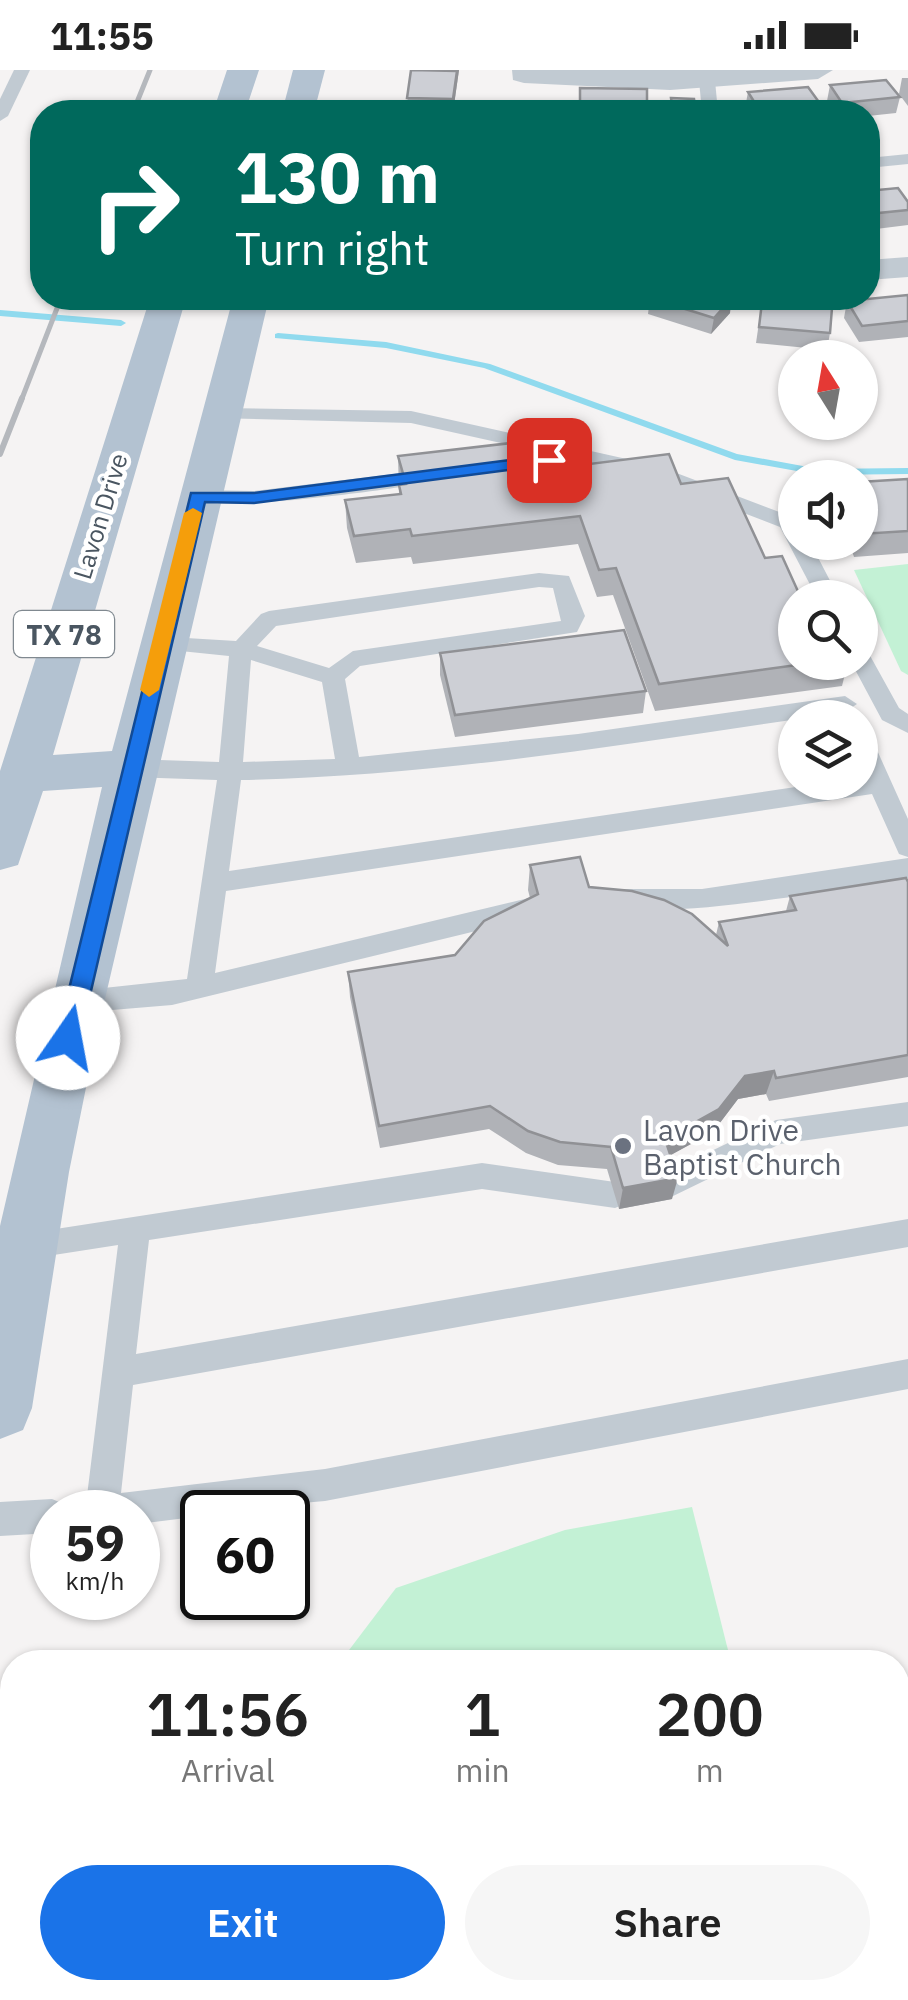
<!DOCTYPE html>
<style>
body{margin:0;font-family:"IBM Plex Sans",sans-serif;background:#f6f6f6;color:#222;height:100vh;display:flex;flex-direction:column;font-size:38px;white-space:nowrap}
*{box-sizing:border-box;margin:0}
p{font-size:32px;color:#767676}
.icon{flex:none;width:55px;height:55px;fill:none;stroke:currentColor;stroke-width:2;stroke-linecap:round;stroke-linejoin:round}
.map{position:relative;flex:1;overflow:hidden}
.drawer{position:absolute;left:0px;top:1580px;width:910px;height:350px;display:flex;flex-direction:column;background:#fff;border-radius:40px 40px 0 0;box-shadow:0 2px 8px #0004}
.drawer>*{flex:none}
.banner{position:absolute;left:30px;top:30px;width:850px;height:210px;border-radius:40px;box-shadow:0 2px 8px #0004;background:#00695c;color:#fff;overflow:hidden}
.needle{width:65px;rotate:349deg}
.fabs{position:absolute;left:778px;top:270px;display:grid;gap:20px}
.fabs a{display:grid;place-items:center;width:100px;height:100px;border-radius:50%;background:#fff;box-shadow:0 2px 8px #0004;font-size:50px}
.speed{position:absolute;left:30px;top:1420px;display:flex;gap:20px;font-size:50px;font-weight:700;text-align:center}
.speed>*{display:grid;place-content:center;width:130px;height:130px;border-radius:50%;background:#fff;box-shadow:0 2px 8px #0004;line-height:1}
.speed small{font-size:25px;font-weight:400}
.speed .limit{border:5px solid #111;border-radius:15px;background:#fff;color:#111}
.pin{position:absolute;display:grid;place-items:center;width:85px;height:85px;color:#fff;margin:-42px;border-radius:20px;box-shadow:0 5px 15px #0006}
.me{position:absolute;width:110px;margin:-55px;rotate:12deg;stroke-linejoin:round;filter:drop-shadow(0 0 8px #0008)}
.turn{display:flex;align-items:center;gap:35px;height:210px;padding:0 40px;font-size:45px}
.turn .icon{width:130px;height:130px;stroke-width:2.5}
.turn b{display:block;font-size:70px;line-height:85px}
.eta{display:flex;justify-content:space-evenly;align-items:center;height:170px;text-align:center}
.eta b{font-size:60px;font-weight:600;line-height:70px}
.button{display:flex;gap:20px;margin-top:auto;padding:20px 40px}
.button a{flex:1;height:115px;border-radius:60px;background:#1a73e8;color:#fff;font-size:40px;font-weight:600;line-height:115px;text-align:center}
.button a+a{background:#f6f6f6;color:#222}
.status{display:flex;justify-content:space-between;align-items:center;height:70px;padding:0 50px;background:#fff;direction:ltr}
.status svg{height:28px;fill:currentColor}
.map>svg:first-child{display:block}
.green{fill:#c3f1d5}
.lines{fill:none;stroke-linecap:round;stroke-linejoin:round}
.stream{fill:#90daee;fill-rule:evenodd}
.lane{fill:#c1cad2;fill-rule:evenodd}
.street{fill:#c1cad2;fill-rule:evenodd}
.primary{fill:#b3c2d1;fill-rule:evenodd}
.rail-far1{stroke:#b5b8bd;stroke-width:5}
.rail{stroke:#b5b8bd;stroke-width:6}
.wall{fill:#b0b2b7}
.shaded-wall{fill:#909195}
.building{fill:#cdcfd5;stroke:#909195;stroke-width:2.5}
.route{fill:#1a73e8;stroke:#114b97;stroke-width:2.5}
.slow{fill:#f59e0b}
.worship-dot{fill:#6b7280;stroke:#fff;stroke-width:4}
.labels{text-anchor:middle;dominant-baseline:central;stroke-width:9;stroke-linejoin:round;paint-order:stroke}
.far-street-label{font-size:25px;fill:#4a5661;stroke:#fff}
.shield{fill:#fff;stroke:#808990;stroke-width:2.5}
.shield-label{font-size:28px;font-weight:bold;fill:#4a5661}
.worship-label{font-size:30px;fill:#5b616d;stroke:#fff;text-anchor:start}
</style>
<div class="status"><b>11:55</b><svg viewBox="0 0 49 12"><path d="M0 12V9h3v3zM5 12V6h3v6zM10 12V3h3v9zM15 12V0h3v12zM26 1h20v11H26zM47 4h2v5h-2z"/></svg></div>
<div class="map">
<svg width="908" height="1930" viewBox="0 0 908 1930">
<rect width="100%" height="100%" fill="#f5f3f3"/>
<!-- green -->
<g class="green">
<path d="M908,494V605L901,601L854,500Z"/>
<path d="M692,1437L731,1592H340L396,1518L565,1460Z"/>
<path d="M908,1773V1930H872L868,1918H898V1775Z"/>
<path d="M255,1918H797L791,1930H256Z"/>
</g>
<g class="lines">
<!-- stream -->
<g class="stream">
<path d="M0,240L121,250L126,253L121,256L0,246Z"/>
<path d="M278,263L386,272L490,294L737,384L819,399L908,398V404L819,405L735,390L484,298L386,278L275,268V264Z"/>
</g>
<!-- lane -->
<g class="lane">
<path d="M14,0H30L8,46L0,51V29Z"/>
<path d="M698,0H714L718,42H702Z"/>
<path d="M908,84V94L868,98V88Z"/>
<path d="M220,338L411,341L658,396L795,448V472H810L839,528H817L780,457L645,405L411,353L213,348L210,344Z"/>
<path d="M434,399L444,405L441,410C406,418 206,446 187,427L197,420L254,421Z"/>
<path d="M539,503L569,506L585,546L577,562L360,596L345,609L359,687L578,664L845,626L857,634L845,642C647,671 443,706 241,710L229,801L829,712H860L865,707L860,696V660L872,669L908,749V787L899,784L872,724L226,821L215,903L529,828L542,838L529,848L172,935L76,943L66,940L62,932L66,924L76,921L187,909L217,710L130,707L118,698L130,689L219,692L229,586L161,579L150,571L153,566L236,571L261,544L269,541ZM539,517L553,518L561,551L353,581L329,598L257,576L276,556ZM251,590L322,612L335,689L243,692Z"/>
<path d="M860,580L868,582L899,638L908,644V663L882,650L851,592H860Z"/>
<path d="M908,788V808C867,814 628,860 611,829L624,819H702Z"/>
<path d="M908,1032V1056L780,1074L667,1129L657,1125L652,1116L657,1107L776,1050Z"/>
<path d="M482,1093L615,1112L625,1116L630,1125L625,1134L615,1138L482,1119L149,1170L136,1284L908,1149V1177L133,1315L121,1423L325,1399L908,1289V1319L325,1431L202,1442V1446L138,1454V1442H85L118,1175L28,1189L17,1185L13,1175L17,1165Z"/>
<path d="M52,1429L64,1434L67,1442H52V1463L0,1466V1432Z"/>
</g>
<!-- street -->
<g class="street">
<path d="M512,0H833L818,9L670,20L524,13L513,10Z"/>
<path d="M908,187V207L868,210V190Z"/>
</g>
<!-- primary -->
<g class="primary">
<path d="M227,0H259L245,42H213Z"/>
<path d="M293,0H325L314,42H282Z"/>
<path d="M150,228H186L53,685L112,681L233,228H269L97,963L69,1102L32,1338L23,1360L0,1369V1156L102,717L43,721L18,795L0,800V701Z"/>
</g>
<!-- rail-far1 -->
<g class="rail-far1">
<path d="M133,42L150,0"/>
<path d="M21,331L61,228"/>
</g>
<!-- rail -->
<path class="rail" d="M0,384L22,328"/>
</g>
<!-- wall -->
<g class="wall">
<path d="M411,0H459L453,42H404L407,34Z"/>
<path d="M902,8H908V36L899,24Z"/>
<path d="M830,15L900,27L896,43L868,46V42H835L827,31Z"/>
<path d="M580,18L647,35V42H579Z"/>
<path d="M748,22L821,35L819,42H748L745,38Z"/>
<path d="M868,104L878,120L908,132V155L868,160Z"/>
<path d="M908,225V267L859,272L844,248L847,231Z"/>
<path d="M607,228H638L627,236Z"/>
<path d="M650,228L730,243L711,264L648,244Z"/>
<path d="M762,232L830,263L827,280L756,273Z"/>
<path d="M398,386L582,395L681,414L795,592H848L842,616L655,641L613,525L597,527L578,474L413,494L411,487L356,493L347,458L345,430L399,424Z"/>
<path d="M908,409V483L854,487L849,472H860V412Z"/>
<path d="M440,583L646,621L643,643L455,667L440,605Z"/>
<path d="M530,795L716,865L719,852L786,841L790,826L908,812V1007L769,1031L766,1024L738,1029L713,1062L670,1085L672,1129L619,1139L607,1099L558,1095L526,1083L489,1059L380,1078L350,927L348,902L455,885L530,828L528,820Z"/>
</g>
<!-- shaded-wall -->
<g class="shaded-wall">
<path d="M456,0H459L453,42V29Z"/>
<path d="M628,228H638L627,236Z"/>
<path d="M732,228L730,243L711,264L714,248Z"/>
<path d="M774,1001L766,1024L738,1029L713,1062L660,1091L665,1069L745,1006Z"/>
<path d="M678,1108L672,1129L619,1139L623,1118Z"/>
</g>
<!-- building -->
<g class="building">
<path d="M411,0L457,1L453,29L407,28Z"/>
<path d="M886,10L900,27L842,33L830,15Z"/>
<path d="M808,17L821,35L760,41L748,22Z"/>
<path d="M580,18L647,19V35L618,34V42H580Z"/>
<path d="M671,28L694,29L696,42H673Z"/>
<path d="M406,34L441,36L439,42H404Z"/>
<path d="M868,104L878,120L898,118L908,132V140L868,144Z"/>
<path d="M908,225V251L862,256L847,231Z"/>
<path d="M650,228H732L714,248Z"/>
<path d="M762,232L832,238L830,263L759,257Z"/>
<path d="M572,366L582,395L669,384L681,414L728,408L765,488L782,486L801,528H795V592H819L659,614L616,498L599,500L580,446L412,466L410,459L354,466L345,430L401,424L399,415L406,414L398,386Z"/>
<path d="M908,409V461L861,464L860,412Z"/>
<path d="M624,560L646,621L455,645L440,583Z"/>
<path d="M580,787L589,817L632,821L664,830L692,844L728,876L719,852L796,840L790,826L906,808L908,812V985L776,1008L774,1001L745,1006L719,1039L665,1069L678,1108L623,1118L611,1077L560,1072L528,1061L490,1036L379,1056L348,902L455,885L484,851L538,824L530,795Z"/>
</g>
<!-- route -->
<path class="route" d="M549,385L555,386V394L254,433L205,432L80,968L68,977L60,974L57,968L191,423H254Z"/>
<!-- slow -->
<path class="slow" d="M193,438L202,443L159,620L149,627L140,620L184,443Z"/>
<!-- markers -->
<circle class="worship-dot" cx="623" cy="1076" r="10"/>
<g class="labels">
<!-- far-street labels -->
<g class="far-street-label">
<text transform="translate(100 446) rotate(-73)">Lavon Drive</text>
</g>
<!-- shield labels -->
<rect class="shield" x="14" y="541" width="100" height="46" rx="8"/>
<g class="shield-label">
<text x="64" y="564">TX 78</text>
</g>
<!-- worship labels -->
<g class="worship-label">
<text x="643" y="1059">Lavon Drive<tspan x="643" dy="34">Baptist Church</tspan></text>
</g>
</g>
</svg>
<div class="fabs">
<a><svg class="needle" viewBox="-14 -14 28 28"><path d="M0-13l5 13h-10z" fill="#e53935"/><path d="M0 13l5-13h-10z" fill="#767676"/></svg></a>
<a><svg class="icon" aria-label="sound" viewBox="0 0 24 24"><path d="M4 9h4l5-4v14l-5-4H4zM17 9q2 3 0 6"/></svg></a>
<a><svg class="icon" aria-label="search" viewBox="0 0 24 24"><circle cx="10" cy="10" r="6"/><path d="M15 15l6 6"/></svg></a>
<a><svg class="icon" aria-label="layers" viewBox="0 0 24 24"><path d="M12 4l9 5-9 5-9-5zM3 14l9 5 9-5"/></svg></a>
</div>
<div class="speed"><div>59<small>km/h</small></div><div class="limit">60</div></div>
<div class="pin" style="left:549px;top:390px;background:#d93025"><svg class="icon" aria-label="arrive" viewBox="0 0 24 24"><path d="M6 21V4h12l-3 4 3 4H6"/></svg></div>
<svg class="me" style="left:68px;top:968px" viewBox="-20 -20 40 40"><circle r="19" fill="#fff"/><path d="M0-13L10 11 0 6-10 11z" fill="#1a73e8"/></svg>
<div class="banner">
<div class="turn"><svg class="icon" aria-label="right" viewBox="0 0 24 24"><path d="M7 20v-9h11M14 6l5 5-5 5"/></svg><div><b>130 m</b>Turn right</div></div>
</div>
<section class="drawer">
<div class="eta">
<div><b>11:56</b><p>Arrival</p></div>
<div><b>1</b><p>min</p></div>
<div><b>200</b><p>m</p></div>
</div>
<div class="button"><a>Exit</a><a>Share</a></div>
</section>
</div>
